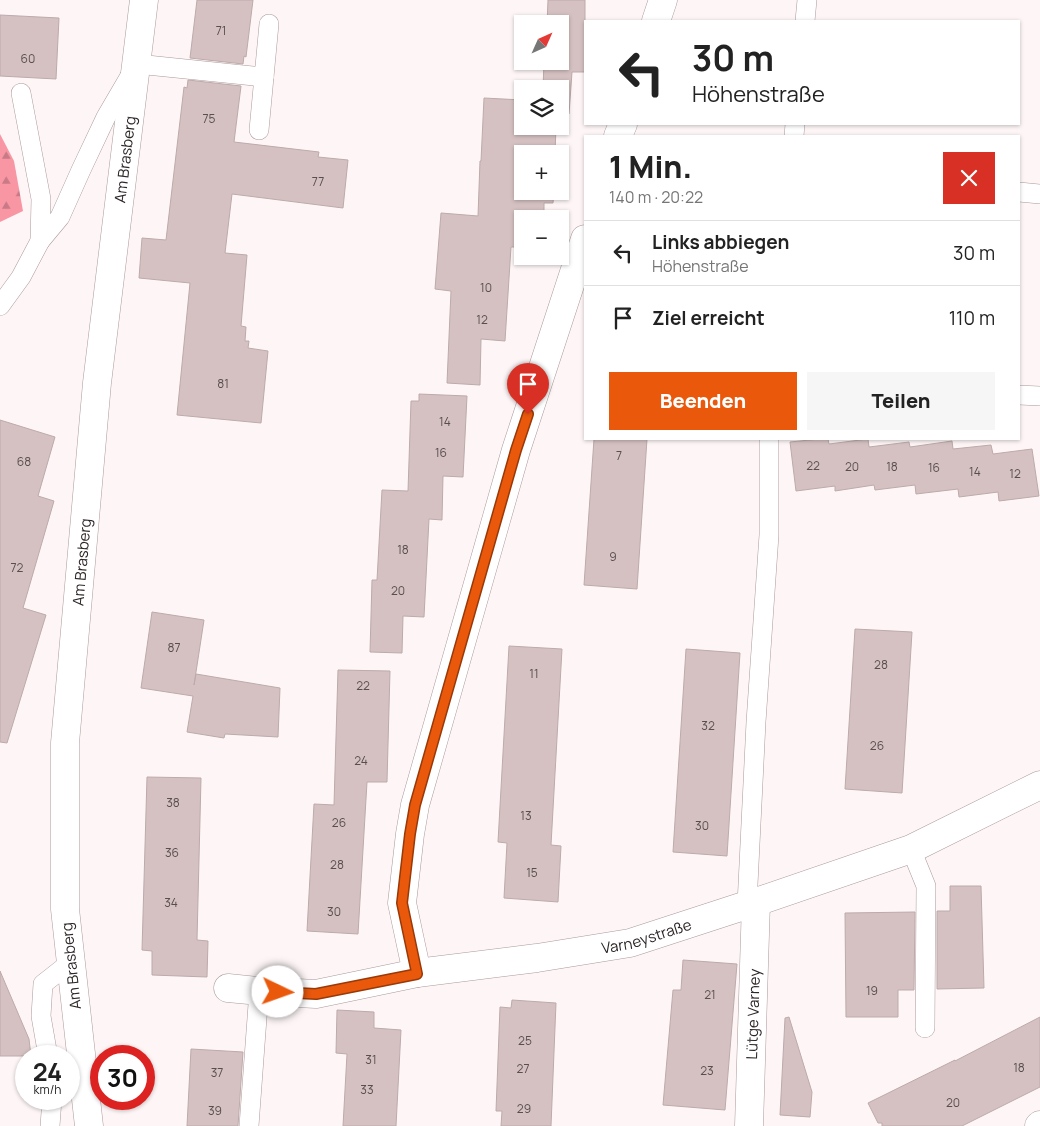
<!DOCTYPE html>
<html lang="de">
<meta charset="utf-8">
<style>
body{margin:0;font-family:Manrope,sans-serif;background:#f6f6f6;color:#222;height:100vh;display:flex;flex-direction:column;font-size:19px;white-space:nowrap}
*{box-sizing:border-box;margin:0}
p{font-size:16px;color:#767676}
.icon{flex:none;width:28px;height:28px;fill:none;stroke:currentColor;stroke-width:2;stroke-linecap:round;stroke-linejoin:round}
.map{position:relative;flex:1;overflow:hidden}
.drawer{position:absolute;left:584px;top:135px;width:436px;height:305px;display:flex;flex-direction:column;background:#fff;border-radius:0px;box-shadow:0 1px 4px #0004}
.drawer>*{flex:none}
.top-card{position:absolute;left:584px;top:20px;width:436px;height:105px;border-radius:0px;box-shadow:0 1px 4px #0004;background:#fff;color:#222;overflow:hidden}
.needle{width:32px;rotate:45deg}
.fabs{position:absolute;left:514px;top:15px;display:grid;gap:10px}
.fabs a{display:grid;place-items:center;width:55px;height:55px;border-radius:0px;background:#fff;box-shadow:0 1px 4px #0004;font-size:25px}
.speed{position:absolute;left:15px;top:1045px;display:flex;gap:10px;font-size:25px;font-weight:700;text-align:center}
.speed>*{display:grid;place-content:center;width:65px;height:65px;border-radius:50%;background:#fff;box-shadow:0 1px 4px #0004;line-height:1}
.speed small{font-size:12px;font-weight:400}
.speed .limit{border:8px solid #d22;background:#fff;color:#111}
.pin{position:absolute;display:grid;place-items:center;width:42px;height:42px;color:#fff;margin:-51px -21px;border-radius:50% 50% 50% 0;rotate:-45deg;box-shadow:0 0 5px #0007}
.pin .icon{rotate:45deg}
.me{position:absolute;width:55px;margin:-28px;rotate:93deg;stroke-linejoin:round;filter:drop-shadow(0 0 4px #0008)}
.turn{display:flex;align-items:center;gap:18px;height:105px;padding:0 25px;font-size:22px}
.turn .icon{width:65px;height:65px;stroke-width:2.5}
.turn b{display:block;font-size:35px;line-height:42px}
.round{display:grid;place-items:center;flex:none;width:52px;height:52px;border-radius:0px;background:#f6f6f6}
.summary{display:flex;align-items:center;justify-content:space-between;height:85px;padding:0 25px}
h1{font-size:30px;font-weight:800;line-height:38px}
.action{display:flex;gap:10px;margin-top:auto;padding:10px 25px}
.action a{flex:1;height:58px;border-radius:0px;background:#ea580c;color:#fff;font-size:20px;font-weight:800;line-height:58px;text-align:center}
.action a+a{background:#f6f6f6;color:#222}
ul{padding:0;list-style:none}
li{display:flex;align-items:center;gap:15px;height:65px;padding:0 25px;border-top:1px solid #e0e0e0}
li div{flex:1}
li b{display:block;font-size:19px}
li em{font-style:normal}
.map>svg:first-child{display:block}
.forest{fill:url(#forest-firs)}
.building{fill:#d5c1c2;stroke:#bdaaab}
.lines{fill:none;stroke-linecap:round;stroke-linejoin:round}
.lane-casing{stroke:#ac999b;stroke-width:20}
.street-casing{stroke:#ac999b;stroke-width:29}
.lane{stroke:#fff;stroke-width:19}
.street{stroke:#fff;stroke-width:28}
.route-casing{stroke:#983908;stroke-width:12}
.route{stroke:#ea580c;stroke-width:9}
.labels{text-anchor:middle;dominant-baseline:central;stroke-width:4;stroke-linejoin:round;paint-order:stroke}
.number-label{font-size:12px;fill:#584e4e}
.street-label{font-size:15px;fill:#2e2727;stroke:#fff}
</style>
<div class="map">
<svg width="1040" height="1126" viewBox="0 0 1040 1126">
<defs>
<pattern id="forest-firs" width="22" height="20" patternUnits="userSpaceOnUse" patternTransform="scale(1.25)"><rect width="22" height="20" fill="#f896a4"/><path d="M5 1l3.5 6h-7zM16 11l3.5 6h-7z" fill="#c97a86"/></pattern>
</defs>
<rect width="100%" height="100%" fill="#fef6f6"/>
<!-- forest -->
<path class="forest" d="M0,134L14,161L23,211L0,222Z"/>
<!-- building -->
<g class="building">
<path d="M197,0H253L246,57L244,56L243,64L190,58Z"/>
<path d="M548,0H585V72H572L569,114L560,113V89H543L544,61H560V24H547Z"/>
<path d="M0,15L59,18L56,79L0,76Z"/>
<path d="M188,80L241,86L234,142L319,152L318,157L348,160L343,208L232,194L225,253L247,255L241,326L246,327L245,341H249L248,348L268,351L261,423L177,415L190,283L139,278L142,238L166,240L184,87L187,88Z"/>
<path d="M484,98L522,100V126H556L555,154H522V191H554L553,203H544V219H522V247H511L505,341L481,339L480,385L447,383L451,291L435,289L441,213L478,216L480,161H481Z"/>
<path d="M419,394L467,396L463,477L443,476L442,520L429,519L424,617L403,616L402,653L370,652L372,580H377L382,490L408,491L411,401H419Z"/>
<path d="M0,420L55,437L38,496L54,501L23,608L46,615L7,743L0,742Z"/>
<path d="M594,439H647L637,589L584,585Z"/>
<path d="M820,439H828L829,444L868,439L869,447L909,442L910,447L952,441L953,449L991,445L993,454L1032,449L1039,496L999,501L998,492L959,497L958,489L916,494L915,485L875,490L874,485L835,491V486L796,491L790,442Z"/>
<path d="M152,612L204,620L194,685L196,674L280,688L278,737L225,734L224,738L187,732L193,696L141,688Z"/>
<path d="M855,629L912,632L902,793L845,789Z"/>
<path d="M509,646L562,649L551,845L561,846L558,902L504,898L507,843L498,842Z"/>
<path d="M686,649L740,653L727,856L673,852Z"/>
<path d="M338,670L390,671L387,782H367L358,934L307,931L314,804L334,805Z"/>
<path d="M147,777L201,778L197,940L208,941L207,977L152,975V951L142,950Z"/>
<path d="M950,886H981L984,988L937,989V911H950Z"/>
<path d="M915,912L914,990H898V1017H846L845,913Z"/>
<path d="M683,960L737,964L725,1110L663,1105L673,990H681Z"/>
<path d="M0,971L29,1039L31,1056H0Z"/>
<path d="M512,1000L556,1003L551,1126H501L502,1111H496L500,1007L511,1008Z"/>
<path d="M337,1010L374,1012V1028L401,1030L396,1126H343L347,1054L336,1053Z"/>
<path d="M789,1017L812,1092L810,1117L780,1115L785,1018Z"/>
<path d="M1040,1017V1087L962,1126H882V1123H878L868,1103L955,1060V1061Z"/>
<path d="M191,1049L243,1052L238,1126H187Z"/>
</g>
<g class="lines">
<defs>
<g id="lane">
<path d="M805,21L807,0"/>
<path d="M259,130L264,77"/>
<path d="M794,136L795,124"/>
<path d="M1019,192L1040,194"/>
<path d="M40,241L60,217L81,170L106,117L137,64L264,77L269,24"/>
<path d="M0,306L21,277L40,241L41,199L21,93"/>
<path d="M1019,395L1040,396"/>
<path d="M911,849L926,886L925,1028"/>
<path d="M747,905L756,722L769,535V439"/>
<path d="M48,1056L41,1016L43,984L71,962"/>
<path d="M50,1126L52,1099"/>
<path d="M249,1126L259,991"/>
</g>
<g id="street">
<path d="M656,21L663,0"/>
<path d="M618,136L623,124"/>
<path d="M417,973L402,903L410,834L415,805L516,450L585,239"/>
<path id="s1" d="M228,988L259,991L316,994L417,973L537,958L630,943L756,902L911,849L1040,785"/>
<path id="s2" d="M89,1126L65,909V743L97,383L144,0"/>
<path id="s3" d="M749,1126L756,902"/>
<path d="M1039,1126L1040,1125"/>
</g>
</defs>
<!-- lane casing -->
<use href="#lane" class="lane-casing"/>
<!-- street casing -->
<use href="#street" class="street-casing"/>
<!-- lane -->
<use href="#lane" class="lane"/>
<!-- street -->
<use href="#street" class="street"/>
</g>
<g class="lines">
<defs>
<path id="route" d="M278,992L316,994L417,974L402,903L410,834L415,805L516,450L528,414"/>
</defs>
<!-- route casing -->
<use href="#route" class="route-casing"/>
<!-- route -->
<use href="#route" class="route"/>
</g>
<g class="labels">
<!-- number labels -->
<g class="number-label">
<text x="221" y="30">71</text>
<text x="28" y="58">60</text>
<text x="209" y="118">75</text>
<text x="318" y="181">77</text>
<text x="486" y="287">10</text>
<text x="482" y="319">12</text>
<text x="223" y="383">81</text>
<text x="445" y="421">14</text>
<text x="441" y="452">16</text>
<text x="619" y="455">7</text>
<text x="24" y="461">68</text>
<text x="813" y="465">22</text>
<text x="852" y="466">20</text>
<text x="892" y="466">18</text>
<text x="934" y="467">16</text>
<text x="975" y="471">14</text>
<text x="1015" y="473">12</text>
<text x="403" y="549">18</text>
<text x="613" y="556">9</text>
<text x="17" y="567">72</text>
<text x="398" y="590">20</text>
<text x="174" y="647">87</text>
<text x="881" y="664">28</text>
<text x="534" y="673">11</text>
<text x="363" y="685">22</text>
<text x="708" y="725">32</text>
<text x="877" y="745">26</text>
<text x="361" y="760">24</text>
<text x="173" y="802">38</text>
<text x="526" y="815">13</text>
<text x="339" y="822">26</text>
<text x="702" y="825">30</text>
<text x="172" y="852">36</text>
<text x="337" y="864">28</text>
<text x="532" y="872">15</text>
<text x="171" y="902">34</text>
<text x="334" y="911">30</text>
<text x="872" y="990">19</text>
<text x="710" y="994">21</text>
<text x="525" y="1040">25</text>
<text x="371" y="1059">31</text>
<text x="1019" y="1067">18</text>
<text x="523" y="1068">27</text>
<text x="707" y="1070">23</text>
<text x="217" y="1072">37</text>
<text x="367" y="1089">33</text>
<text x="953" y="1102">20</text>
<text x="524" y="1108">29</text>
<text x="215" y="1110">39</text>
</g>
<!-- street labels -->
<g class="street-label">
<text stroke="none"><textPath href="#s2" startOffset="971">Am Brasberg</textPath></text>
<text stroke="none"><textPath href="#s2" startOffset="566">Am Brasberg</textPath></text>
<text stroke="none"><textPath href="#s1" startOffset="424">Varneystraße</textPath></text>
<text transform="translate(71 966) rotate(-96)">Am Brasberg</text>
<text stroke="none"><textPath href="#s3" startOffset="112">Lütge Varney</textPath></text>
</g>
</g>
</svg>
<div class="fabs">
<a><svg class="needle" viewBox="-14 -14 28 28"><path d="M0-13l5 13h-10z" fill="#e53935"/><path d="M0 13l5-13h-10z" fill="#767676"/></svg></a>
<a><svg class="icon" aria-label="layers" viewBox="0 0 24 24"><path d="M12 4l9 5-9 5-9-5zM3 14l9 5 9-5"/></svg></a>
<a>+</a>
<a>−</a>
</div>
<div class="speed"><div>24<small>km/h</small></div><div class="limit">30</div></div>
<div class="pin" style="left:528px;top:414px;background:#d93025"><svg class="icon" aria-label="arrive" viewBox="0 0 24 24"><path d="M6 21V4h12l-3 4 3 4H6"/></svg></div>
<svg class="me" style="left:278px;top:992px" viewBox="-20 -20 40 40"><circle r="19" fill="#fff"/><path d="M0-13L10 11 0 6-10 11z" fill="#ea580c"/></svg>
<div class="top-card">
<div class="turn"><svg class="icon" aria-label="left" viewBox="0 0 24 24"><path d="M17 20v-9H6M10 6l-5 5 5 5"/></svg><div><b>30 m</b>Höhenstraße</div></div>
</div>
<section class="drawer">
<div class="summary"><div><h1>1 Min.</h1><p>140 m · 20:22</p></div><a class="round" style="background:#d93025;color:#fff"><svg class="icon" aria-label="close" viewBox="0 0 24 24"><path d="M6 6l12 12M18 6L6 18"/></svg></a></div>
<ul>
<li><svg class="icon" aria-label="left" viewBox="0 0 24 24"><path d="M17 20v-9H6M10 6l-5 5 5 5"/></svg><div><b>Links abbiegen</b><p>Höhenstraße</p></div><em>30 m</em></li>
<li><svg class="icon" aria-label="arrive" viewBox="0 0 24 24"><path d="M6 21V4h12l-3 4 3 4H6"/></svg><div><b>Ziel erreicht</b></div><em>110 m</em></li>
</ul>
<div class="action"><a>Beenden</a><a>Teilen</a></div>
</section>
</div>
